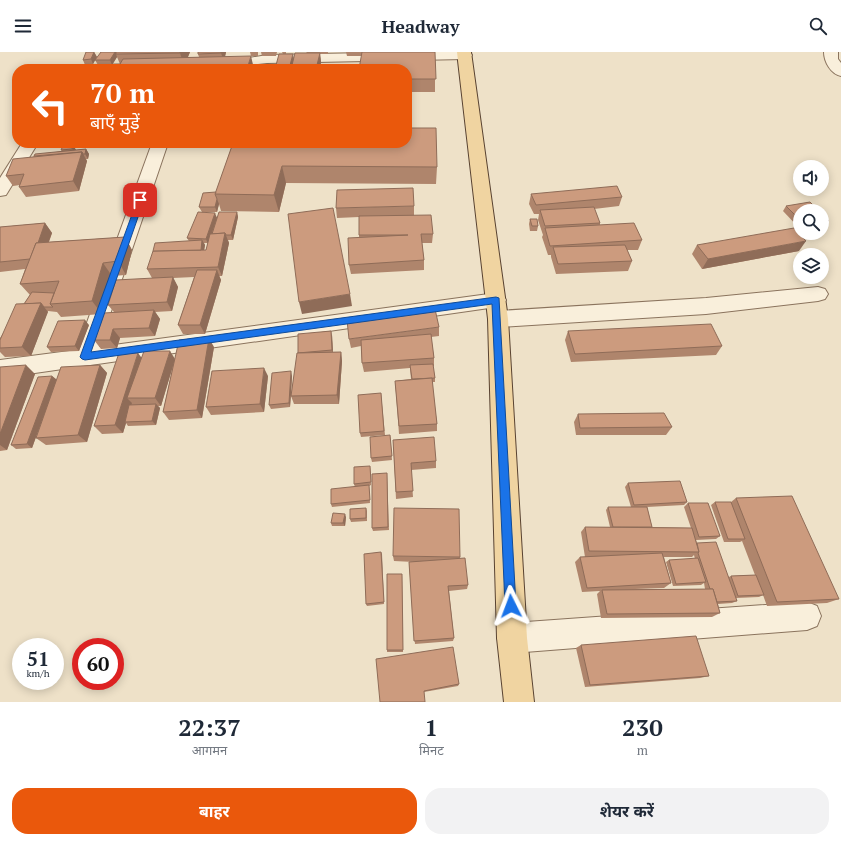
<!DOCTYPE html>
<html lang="hi">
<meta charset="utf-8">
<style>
body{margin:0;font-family:"PT Serif","Noto Sans Devanagari",serif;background:#f2f2f3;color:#1f2937;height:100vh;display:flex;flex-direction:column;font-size:15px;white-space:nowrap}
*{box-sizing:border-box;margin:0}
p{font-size:13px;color:#747a83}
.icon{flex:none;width:22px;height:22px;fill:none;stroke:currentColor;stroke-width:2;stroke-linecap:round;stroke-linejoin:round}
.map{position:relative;height:650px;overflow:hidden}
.details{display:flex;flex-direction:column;background:#fff;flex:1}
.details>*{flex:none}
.guide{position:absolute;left:12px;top:12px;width:400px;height:84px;border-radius:16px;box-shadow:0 2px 10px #0003;background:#ea580c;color:#fff;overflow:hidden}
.controls{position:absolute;left:793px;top:108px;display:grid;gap:8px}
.controls a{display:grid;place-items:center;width:36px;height:36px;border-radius:50%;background:#fff;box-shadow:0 2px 10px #0003;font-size:20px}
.speed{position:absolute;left:12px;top:586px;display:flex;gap:8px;font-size:20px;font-weight:700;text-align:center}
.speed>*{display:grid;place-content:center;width:52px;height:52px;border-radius:50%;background:#fff;box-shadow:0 2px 10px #0003;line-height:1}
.speed small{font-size:10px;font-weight:400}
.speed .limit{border:6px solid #d22;background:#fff;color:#111}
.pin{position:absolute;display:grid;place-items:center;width:34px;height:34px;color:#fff;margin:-17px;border-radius:8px;box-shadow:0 2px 6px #0006}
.me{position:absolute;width:44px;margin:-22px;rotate:357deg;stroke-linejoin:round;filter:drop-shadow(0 0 3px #0008)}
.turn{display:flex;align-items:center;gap:14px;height:84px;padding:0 12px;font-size:18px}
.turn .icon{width:52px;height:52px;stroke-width:2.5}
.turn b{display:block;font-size:28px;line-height:34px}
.eta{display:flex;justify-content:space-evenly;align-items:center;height:68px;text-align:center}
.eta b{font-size:24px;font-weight:700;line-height:28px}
.primary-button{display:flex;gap:8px;margin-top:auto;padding:8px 12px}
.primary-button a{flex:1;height:46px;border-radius:16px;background:#ea580c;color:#fff;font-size:16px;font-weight:700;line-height:46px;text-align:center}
.primary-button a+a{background:#f2f2f3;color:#1f2937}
header{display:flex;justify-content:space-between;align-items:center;height:52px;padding:0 12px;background:#fff;font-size:18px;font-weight:700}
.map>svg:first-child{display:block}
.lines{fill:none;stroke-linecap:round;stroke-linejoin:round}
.minor-casing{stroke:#8a735d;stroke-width:2}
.major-casing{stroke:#584231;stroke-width:2}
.minor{fill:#f9efdb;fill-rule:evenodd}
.major{fill:#f0d4a1;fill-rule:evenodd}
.wall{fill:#af856c;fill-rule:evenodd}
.shaded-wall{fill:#8f6c58}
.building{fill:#cc9b7e;stroke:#8f6c58}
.route{fill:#1a73e8;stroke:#114b97}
</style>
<header><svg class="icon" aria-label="menu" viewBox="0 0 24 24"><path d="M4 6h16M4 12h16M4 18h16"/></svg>Headway<svg class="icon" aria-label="search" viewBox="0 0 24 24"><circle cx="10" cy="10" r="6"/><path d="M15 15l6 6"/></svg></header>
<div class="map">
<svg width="841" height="650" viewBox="0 0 841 650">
<rect width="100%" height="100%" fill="#eee1c8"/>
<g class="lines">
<defs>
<g id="minor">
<path d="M418,0H469L472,3L470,6L465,7L267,11L258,12L249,17H218L216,15L218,12L242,10L249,6L267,3Z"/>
<path d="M824,0H838V7L841,11V24C831,22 824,10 824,0Z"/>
<path d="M147,12L152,13L153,17H83L85,14L90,13Z"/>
<path d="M22,91H38L6,143L0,144V126Z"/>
<path d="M152,91H168L99,295L496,241L503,243L506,248L503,253L496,255L0,326V308L77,298Z"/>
<path d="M818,235L825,237L828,242L825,247L818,249L706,262L498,275L491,273L488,267L491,261L498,259L706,246Z"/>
<path d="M807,550L817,554L821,564L817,574L807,578L512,601L502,596L497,586L502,576L512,571Z"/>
</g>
<path id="major" d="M457,0H471L508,267L527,586L534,650H504L497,586L488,267Z"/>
</defs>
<!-- minor casing -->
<use href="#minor" class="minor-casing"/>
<!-- major casing -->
<use href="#major" class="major-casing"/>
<!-- minor -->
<use href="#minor" class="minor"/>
<!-- major -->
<use href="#major" class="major"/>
</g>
<!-- wall -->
<g class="wall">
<path d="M94,0L97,5L96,8L101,0H190L188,5H199L198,2V0H226L225,4L254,17H117L120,12L117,5L112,13H98L95,8L93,12L85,13L83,8Z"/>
<path d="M250,0H258V4H251Z"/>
<path d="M261,0H277L276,4H262Z"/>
<path d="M282,0H294H286V2L294,6L307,1L306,0H328V2H320L321,10L320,17H275L283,2Z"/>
<path d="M346,0H435V40H407V17L361,4H347Z"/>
<path d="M233,91L437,115L436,132L286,131L279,160L221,159L219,152L217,160H202L217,165L237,160L238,165L233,188H228L229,191L222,224H219L221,228L205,282H183L178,273L194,225L173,226L178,235L172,259L155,260L160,267L155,284L120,286L117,296L101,297L94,288L114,260L108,253L152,226L147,217L189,189L187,186L202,160L199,155L216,140ZM204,191H208L206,198H204L205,193Z"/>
<path d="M73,93L76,98L86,97L89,102L88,107H86L87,109L79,139L26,145L19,135L20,133L13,134L6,124L34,104L62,99L61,98Z"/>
<path d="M531,142L622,145L619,154L594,157L600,171V173L642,188L638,198H627L632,209L628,219L556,222L551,205V203H548L542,185L543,183L538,168L539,162H534L529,152Z"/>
<path d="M414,154V164L433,182L432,191H422L424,208V218L351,222L349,213L359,186V165L337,166L336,156Z"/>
<path d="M786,154L800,159V177L783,159Z"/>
<path d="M530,167L538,174L537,179H530L529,172Z"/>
<path d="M45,171L52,181L49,190L125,185L132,198L126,223L112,224L102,262L61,265L57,260L48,259L31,304L5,305L0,300V286L30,243L20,232L25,217L0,220V175Z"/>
<path d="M697,193L799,199L702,217L692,202Z"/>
<path d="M89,273L79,299L51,300L47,295Z"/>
<path d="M439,275V284L431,285L434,306V314H433L435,326V330H432L437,372V379L399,382L395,329L411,327L410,316L364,320L362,311L361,294L351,296L349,287Z"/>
<path d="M568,279L722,294L716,303L571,310L565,288Z"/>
<path d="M332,283L333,300H341L342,309L339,352H294L291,344L290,355L271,357L269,353L292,324L291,343L298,301Z"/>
<path d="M214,295L202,366L169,368L163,360L173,314L161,354H158L160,356L156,373L128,374L126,371L123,381L102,382L94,374L141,305L175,307Z"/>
<path d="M100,313L107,321L87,390L46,393L36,386L55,332L32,396L16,397L11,393L52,324L57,328Z"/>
<path d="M0,315L35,322L7,398L0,399Z"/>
<path d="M268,324L264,360L211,363L206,355Z"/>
<path d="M381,341L385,383L361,385L360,381Z"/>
<path d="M578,362L672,375L666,383H576L574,370Z"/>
<path d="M390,383L392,408L372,410L371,406Z"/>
<path d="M393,388L436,409V416L411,418L413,445L396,447Z"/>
<path d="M370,414L371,433L369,434L370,451L332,455L331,452L355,435L354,432Z"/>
<path d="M387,421L389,478L373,479L372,476Z"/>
<path d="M628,431L687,450L684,453L647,455L652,475L691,476L684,455L688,451L720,484L716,487L696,488L697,491L729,525L731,524L755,523L742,489L740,490H724L711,453L715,450H731L736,446L839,547L827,551L767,554L763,543L759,545L736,546L737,549L732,551L718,552L720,561L712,565L601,566L597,542L600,539L582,540L575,510L580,505H585L581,480L585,475H610L606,458L608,455H631L625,435ZM694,503L695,507L669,508L666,510L673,534L701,533L704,531L705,537H635L664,536L671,531L664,505H692Z"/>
<path d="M366,456L367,459V469L351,470L350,467Z"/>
<path d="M346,465L345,474H332L331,471Z"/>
<path d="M381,500L384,552L367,554L366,552Z"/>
<path d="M393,504L460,505L468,533L467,537L449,539L454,586L453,589L415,592L409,510H414L394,509Z"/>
<path d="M402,522L403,600H387V598Z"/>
<path d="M581,593L709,624L700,626L585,635L576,596Z"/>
<path d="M376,607L459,632L458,634L424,640Z"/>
</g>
<!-- shaded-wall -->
<g class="shaded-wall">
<path d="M94,0L97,5L93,12L91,7Z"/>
<path d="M115,0H120L116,2L117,5L112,13L110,8Z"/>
<path d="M180,0H190L184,14L180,1Z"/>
<path d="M221,0H226L224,10L221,1Z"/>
<path d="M320,1L321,10L320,17H316Z"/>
<path d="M293,2L294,7L291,17H289Z"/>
<path d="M251,4L254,17H247Z"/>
<path d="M73,93L76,98L75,102L72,97Z"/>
<path d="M86,97L89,102L88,107L85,102Z"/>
<path d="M82,100L87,109L79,139L73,129Z"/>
<path d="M282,114L286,131L279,160L274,143Z"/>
<path d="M217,147L219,152L217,160L215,155Z"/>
<path d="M237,160L238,165L233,188L231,183Z"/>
<path d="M215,161L217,166L208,192L206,187Z"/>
<path d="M829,169L825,174L822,175V170Z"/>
<path d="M45,171L52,181L39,216L32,207Z"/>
<path d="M225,181L229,191L222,224L218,215Z"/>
<path d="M125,185L132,198L126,223L118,209Z"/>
<path d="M202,188L205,193L203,205L200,200Z"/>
<path d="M806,189L799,199L702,217L708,207Z"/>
<path d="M103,211L112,224L102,262L92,249Z"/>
<path d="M217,218L221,228L205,282L200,273Z"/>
<path d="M173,225L178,235L172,259L167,250Z"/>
<path d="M350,242L352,254L302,262L299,250Z"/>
<path d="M41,251L48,260L31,304L22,295Z"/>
<path d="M154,258L160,267L155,284L149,276Z"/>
<path d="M85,268L89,273L79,299L75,294Z"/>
<path d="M113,277L120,286L117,296L110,288Z"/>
<path d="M331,279L332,283L333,302L332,298Z"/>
<path d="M209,286L214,295L202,366L197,358Z"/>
<path d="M170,299L175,307L161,354L155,346Z"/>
<path d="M341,300L342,309L339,352L337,343Z"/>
<path d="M138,301L144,309L127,346L132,351L126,370H125L126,371L123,381L115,373Z"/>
<path d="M26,313L35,322L7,398L0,393V382Z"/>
<path d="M100,313L107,321L87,390L78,383Z"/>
<path d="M264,316L268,324L264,360L260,352Z"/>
<path d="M291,319L292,324L290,355L289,351Z"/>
<path d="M52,324L57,328L32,396L27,392Z"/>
<path d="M156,352L160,356L156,373L152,369Z"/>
<path d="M345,462L346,465L345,474L343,471Z"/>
<path d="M381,500L382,502L384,552V550Z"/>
</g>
<!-- building -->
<g class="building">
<path d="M86,0H94L91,7L83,8Z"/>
<path d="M101,0H115L110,8H95Z"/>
<path d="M116,0H180V1L116,2Z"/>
<path d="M198,0H221V1L198,2Z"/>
<path d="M362,0H435L436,27H407V17H359Z"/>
<path d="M295,1H320L316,17H291Z"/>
<path d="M279,2H293L289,17H275Z"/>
<path d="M251,4L247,17H117L123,7Z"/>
<path d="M407,76H436L437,115L282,114L274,143L215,142L233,91H407Z"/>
<path d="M73,93L72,97L61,98L63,94Z"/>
<path d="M86,97L85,102H83L82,100L34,104L35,102Z"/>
<path d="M82,100L73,129L19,135L24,122L6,124L13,107Z"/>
<path d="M617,134L622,145L536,153L531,142Z"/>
<path d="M413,136L414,154L336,156L337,138Z"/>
<path d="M216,140L215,142L217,147L215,155H199L203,141Z"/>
<path d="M810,150L819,159H800V168L786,154Z"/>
<path d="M594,155L600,171L545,174L540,158Z"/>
<path d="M333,156L350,242L299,250L288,162Z"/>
<path d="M198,160L215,161L206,187L187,186Z"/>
<path d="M219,160H237L231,183H226L225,181L212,182Z"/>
<path d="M822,162L829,169L822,170Z"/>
<path d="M431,163L433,182H421L424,208L349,213L348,186L408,183H359V164Z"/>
<path d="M530,167H537L538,174H532Z"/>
<path d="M45,171L38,191H36L30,207L0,210V175Z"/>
<path d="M634,171L642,188L550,194L545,176Z"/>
<path d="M794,176L806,189L708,207L697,193Z"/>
<path d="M225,181L218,215L147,217L153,199L206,198L210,182Z"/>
<path d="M125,185L118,209L103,211L92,249L50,252L59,229L20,232L36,191Z"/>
<path d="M202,188L201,198L153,199L155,191Z"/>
<path d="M625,193L632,209L558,212L553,195Z"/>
<path d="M197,218H217L200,273H178Z"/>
<path d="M173,225L167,250L108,253L116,228Z"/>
<path d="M32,240L54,241L50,252L53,255H44L41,251L24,252Z"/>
<path d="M41,251L22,295L0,296V288L16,252Z"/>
<path d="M435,257L439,275L349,287L347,268Z"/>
<path d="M154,258L149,276L113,277L110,288H94L104,261Z"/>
<path d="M85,268L75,294L47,295L58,269Z"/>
<path d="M711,272L722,294L575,302L568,279Z"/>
<path d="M331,279L332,298L298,301V282Z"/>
<path d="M431,282L434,306L362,311L361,288Z"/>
<path d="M209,286L197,358L163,360L179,288Z"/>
<path d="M144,299H170L155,346H127Z"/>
<path d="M341,300L337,343L291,344L297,301Z"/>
<path d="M119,301H138L115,373L94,374Z"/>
<path d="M433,312L435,326L412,327L410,313Z"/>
<path d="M26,313L0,382V315Z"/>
<path d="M100,313L78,383L36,386L61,315Z"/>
<path d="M264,316L260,352L206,355L212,319Z"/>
<path d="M291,319L289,351L269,353L272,321Z"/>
<path d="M52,324L27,392L11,393L38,325Z"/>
<path d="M432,326L437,372L399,374L395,329Z"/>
<path d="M381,341L384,379L360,381L358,343Z"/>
<path d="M156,352L152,369L125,370L129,353Z"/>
<path d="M664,361L672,375L580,376L578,362Z"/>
<path d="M390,383L392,404L371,406L370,385Z"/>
<path d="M434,385L436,409L411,411L413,439L396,440L393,388Z"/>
<path d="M370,414L371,430L354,432V415Z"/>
<path d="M387,421L388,475L372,476V422Z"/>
<path d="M680,429L687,450L634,453L628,431Z"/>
<path d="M369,433L370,448L331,452V437Z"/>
<path d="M792,444L839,547L777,550L736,446Z"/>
<path d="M715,450H731L745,487H728Z"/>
<path d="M688,451H708L720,484L699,485Z"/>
<path d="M608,455H647L652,475H613Z"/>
<path d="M366,456V466L350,467V457Z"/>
<path d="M394,456L459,457L460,505L393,504Z"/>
<path d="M333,461L345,462L343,471H331Z"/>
<path d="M585,475L692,476L699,500L589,499Z"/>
<path d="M716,490L737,549L717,550L713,537H710L698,501L699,500L697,491Z"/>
<path d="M381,500L384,550L366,552L364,502Z"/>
<path d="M662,501L671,531L587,536L580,505Z"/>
<path d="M465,506L468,533L448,534L454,586L414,589L409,510Z"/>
<path d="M698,506L706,530L676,532L669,508Z"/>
<path d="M387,522H402L403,598H387Z"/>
<path d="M756,523L764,543L738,544L731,524Z"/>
<path d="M713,537L720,561L607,562L602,538Z"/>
<path d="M696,584L709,624L590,633L581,593Z"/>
<path d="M453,595L459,632L424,639L425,650H380L376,607Z"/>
</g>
<!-- route -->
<path class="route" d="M138,146H140L144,148L91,300L496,245L499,246L516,554L515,559L511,560L506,559L505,554L492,252L85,308L82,307L80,305Z"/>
</svg>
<div class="controls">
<a><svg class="icon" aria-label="sound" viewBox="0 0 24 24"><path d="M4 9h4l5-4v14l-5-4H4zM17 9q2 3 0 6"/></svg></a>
<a><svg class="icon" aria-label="search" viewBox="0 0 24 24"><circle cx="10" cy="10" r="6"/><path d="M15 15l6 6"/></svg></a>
<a><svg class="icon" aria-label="layers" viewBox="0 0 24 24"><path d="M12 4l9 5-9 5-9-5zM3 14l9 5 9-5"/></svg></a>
</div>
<div class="speed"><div>51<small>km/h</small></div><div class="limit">60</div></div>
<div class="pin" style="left:140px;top:148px;background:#d93025"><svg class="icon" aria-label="arrive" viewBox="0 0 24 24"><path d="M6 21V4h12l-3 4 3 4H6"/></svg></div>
<svg class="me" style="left:511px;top:554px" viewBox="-20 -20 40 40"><path d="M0-17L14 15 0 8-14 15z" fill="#1a73e8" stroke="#fff" stroke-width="4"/></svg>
<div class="guide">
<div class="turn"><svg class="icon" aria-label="left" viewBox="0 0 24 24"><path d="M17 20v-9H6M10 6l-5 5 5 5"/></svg><div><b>70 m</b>बाएँ मुड़ें</div></div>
</div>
</div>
<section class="details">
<div class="eta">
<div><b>22:37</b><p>आगमन</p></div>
<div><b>1</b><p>मिनट</p></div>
<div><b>230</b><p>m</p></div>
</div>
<div class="primary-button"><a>बाहर</a><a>शेयर करें</a></div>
</section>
